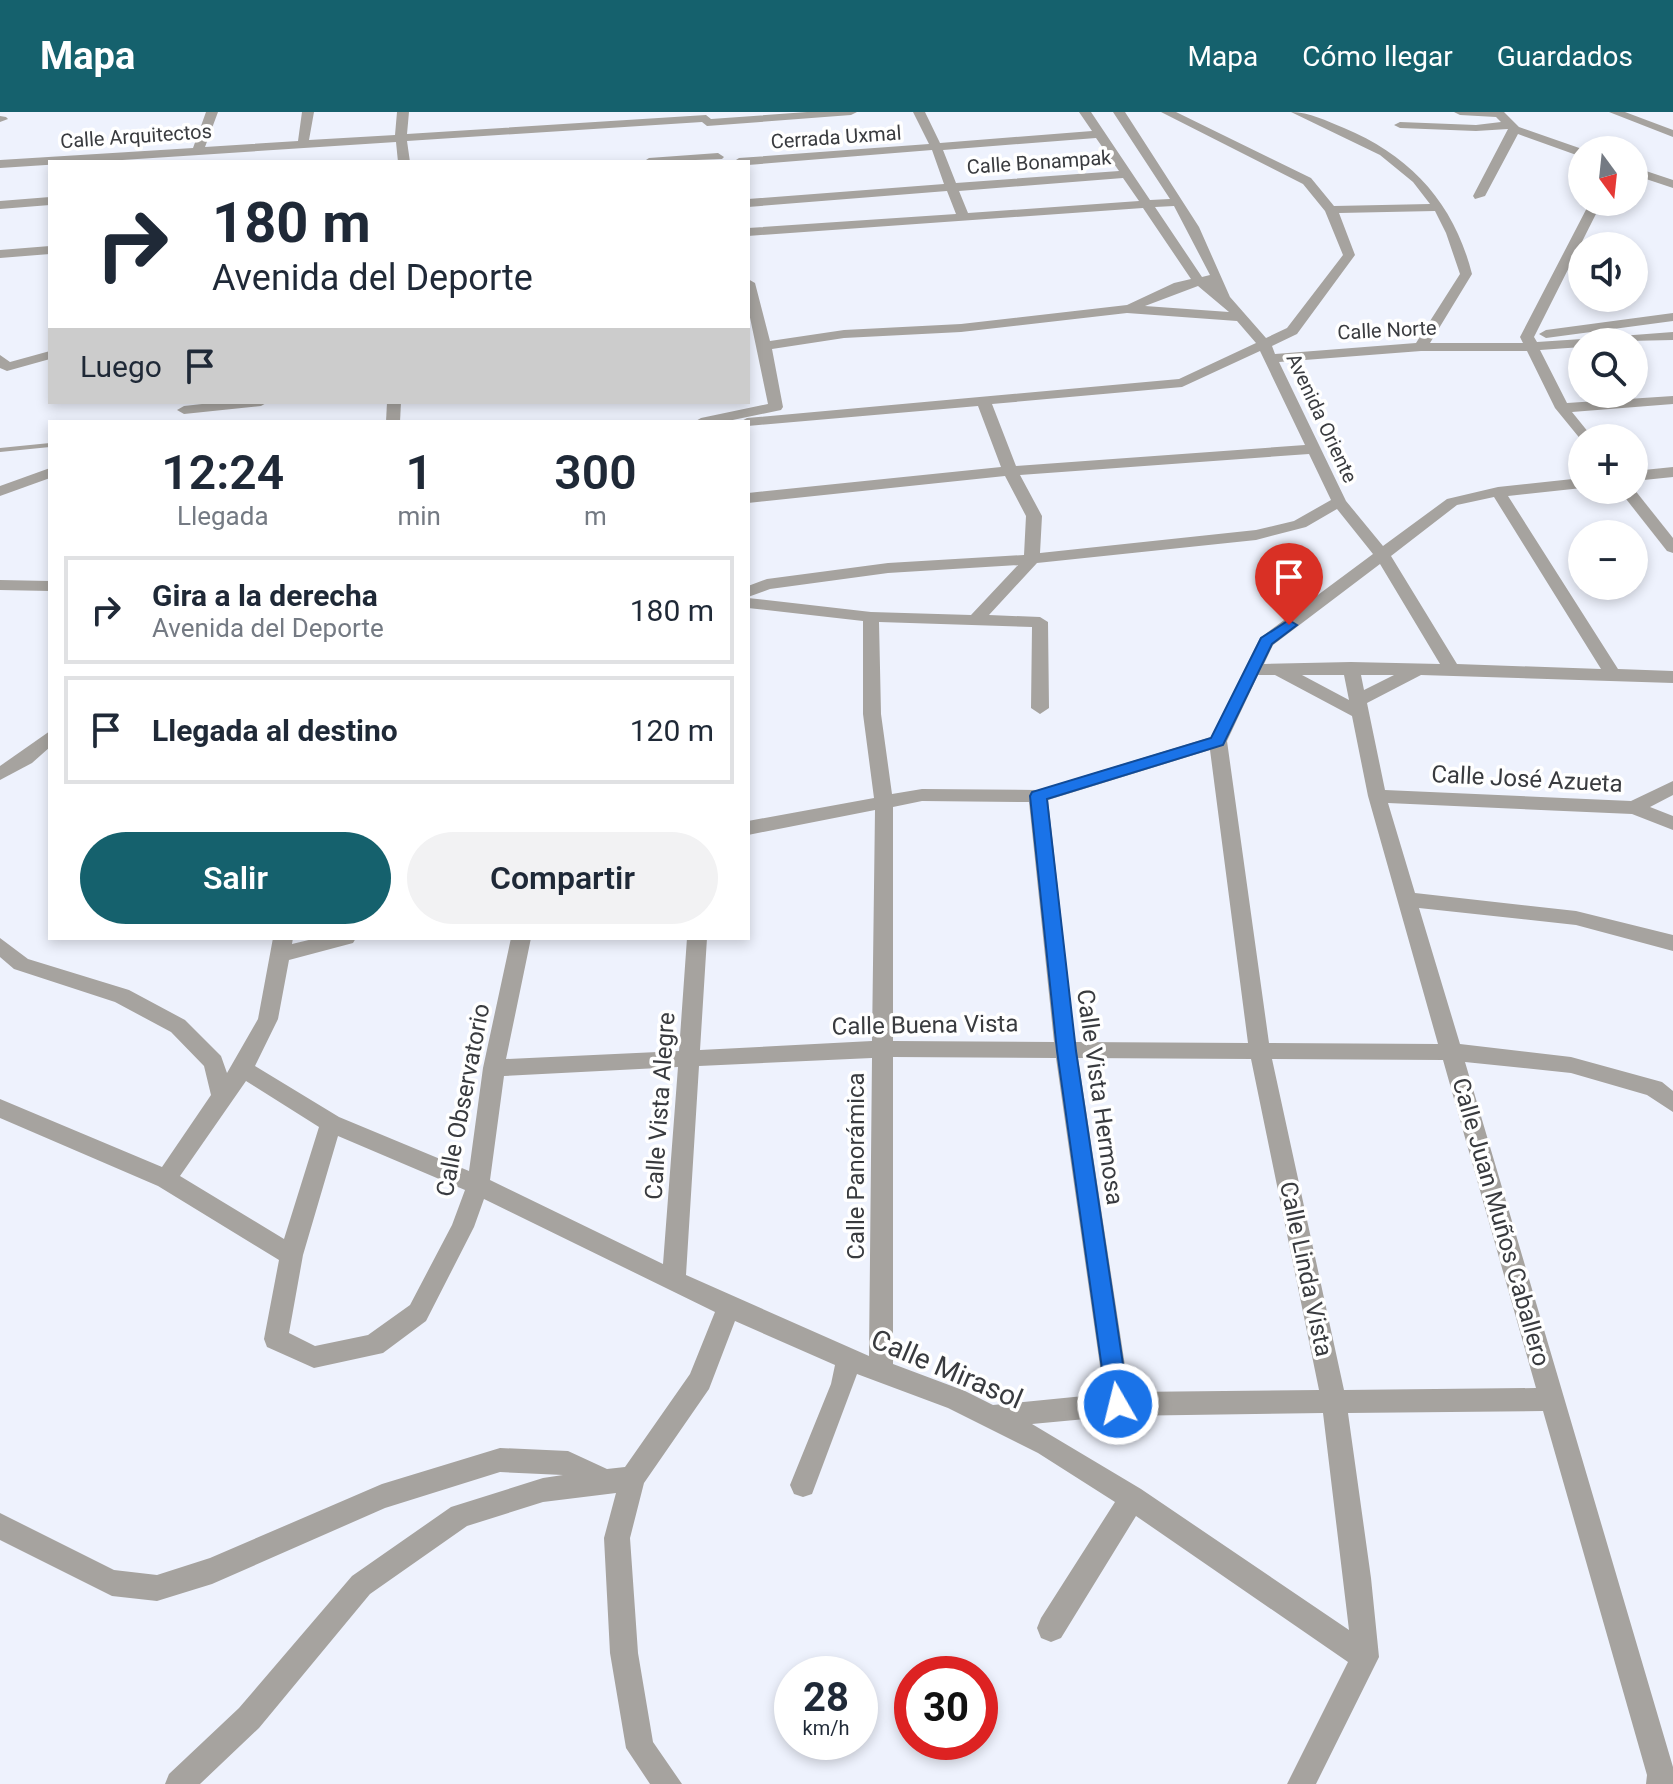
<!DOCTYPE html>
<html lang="es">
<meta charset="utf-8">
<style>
body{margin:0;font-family:Roboto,sans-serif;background:#f2f2f3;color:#1f2937;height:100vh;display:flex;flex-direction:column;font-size:30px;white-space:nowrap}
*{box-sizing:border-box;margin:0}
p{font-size:26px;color:#747a83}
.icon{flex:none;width:44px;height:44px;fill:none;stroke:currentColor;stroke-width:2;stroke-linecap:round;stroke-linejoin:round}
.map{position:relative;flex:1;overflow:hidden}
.panel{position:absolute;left:48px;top:308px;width:702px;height:520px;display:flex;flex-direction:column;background:#fff;border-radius:0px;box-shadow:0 4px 12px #0003}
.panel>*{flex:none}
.top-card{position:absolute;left:48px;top:48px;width:702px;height:244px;border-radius:0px;box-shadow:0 4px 12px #0003;background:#fff;color:#1f2937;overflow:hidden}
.needle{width:52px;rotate:165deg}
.tools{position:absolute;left:1568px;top:24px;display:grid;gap:16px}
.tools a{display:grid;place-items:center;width:80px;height:80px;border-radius:50%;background:#fff;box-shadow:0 4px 12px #0003;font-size:40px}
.speed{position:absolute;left:774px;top:1544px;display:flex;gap:16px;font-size:40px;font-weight:700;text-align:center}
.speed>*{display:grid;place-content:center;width:104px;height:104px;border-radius:50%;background:#fff;box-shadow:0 4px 12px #0003;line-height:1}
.speed small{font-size:20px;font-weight:400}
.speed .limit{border:12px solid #d22;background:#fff;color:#111}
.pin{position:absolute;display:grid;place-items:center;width:68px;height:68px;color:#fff;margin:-82px -34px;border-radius:50% 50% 50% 0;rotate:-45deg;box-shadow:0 0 8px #0007}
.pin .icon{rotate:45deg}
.me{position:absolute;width:88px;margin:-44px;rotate:352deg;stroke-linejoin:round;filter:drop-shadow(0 0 6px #0008)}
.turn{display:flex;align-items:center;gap:28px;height:168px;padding:0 32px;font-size:36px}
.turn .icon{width:104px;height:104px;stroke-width:2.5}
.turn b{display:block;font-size:56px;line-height:68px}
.then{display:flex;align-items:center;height:76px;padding:0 32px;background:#0003;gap:16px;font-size:30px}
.eta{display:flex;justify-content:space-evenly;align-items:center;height:136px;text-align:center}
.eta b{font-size:48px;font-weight:600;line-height:56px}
.cta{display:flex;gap:16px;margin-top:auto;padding:16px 32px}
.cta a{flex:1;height:92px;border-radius:48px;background:#15616d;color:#fff;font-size:32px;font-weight:600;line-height:92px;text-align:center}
.cta a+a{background:#f2f2f3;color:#1f2937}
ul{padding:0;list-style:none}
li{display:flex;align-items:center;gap:24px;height:108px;margin:0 16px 12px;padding:0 16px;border:4px solid #e0e1e3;border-radius:0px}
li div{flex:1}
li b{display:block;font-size:30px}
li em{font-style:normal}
header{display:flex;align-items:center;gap:48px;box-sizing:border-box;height:112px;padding:0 40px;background:#15616d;color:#fff}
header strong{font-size:38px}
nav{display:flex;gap:44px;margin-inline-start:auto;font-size:28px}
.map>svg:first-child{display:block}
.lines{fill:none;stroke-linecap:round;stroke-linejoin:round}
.lane{fill:#a6a39f;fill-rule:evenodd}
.street{fill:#a6a39f;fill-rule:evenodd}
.route{fill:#1a73e8;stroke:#114b97;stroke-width:2}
.labels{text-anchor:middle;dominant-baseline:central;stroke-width:7;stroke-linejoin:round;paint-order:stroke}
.far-street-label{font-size:20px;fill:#393b3f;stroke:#fff}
.street-label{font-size:24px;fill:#393b3f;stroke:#fff}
.near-street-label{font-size:28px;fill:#393b3f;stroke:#fff}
</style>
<header>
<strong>Mapa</strong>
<nav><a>Mapa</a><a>Cómo llegar</a><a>Guardados</a></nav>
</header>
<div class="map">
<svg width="1673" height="1672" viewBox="0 0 1673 1672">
<rect width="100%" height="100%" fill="#eef2fd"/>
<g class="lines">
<!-- lane -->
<path class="lane" d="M50,331V335L0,340V336Z"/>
<!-- street -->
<g class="street">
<path d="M206,0H218L205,35L298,29L302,0H314L309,28L395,23L397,0H409L407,22L706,3L711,7L807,0H857L851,3L707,14L702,10L407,29L410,50H398L396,30L0,56V48L193,36Z"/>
<path d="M913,0H925L940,31L1092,19L1079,0H1091L1150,88L1170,87L1113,0H1125L1199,115L1230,185L1266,226L1287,216L1343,143L1325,99L1303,72L1161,0H1176L1311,66L1334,94L1430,92L1413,70L1380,43L1291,0C1310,0 1326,9 1344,16C1411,44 1454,91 1472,162L1430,231H1523L1520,225L1590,90H1602L1534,225L1537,230L1582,227L1588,229L1594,226L1673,220V228L1582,230V235L1540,238L1567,291L1673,284V292L1572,300L1593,326H1582V329L1555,296L1527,239H1421L1279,250L1346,389L1383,434L1447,387L1498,375L1582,366V376L1508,384L1618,557L1673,559V571L1421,563L1367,591L1385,678L1631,689L1673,669V683L1650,695L1673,704V718L1632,702L1388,691L1415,781L1576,799L1673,823V839L1576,813L1419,796L1460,932L1571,945L1662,970L1673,979V1000L1647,983L1571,961L1465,950L1673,1655V1672H1646L1647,1663L1543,1299L1348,1301L1371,1466L1379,1545L1316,1672H1287L1348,1550L1136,1404L1061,1526L1051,1530L1041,1526L1037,1516L1041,1506L1115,1390L1038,1341L948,1296L857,1262L812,1382L803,1385L794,1382L790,1373L831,1272L835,1253L735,1209L709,1277L644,1371L630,1426L638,1541L653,1630L682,1672H650L626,1636L610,1541L604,1426L616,1381L543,1390L467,1414L370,1482L259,1616L200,1672H165L169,1662L239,1596L352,1464L451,1395L543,1366L563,1363L500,1360L385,1396L212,1472L157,1489L112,1484L0,1428V1401L114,1458L157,1463L210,1446L382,1372L500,1336L568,1339L607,1357L625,1355L690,1262L715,1200L484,1087L474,1115L426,1209L383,1241L314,1256L267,1235L264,1227L279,1148L158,1074L0,1006V987L162,1055L211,983L204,954L171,920L115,890L14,857L0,845V826L28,847L129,878L185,908L221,944L227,961L258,907L273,826H293L292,832L317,826H356L353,831L289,848L278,907L255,954L339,1005L469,1059L483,956L511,826H531L506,947L679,939L687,826H707L700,938L872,929L875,698L748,723V709L874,686L863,602V509L748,496V486L871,500L971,503L1018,453L888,461L770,477L748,485V474L767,467L888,451L1024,443L1026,404L1005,364L748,391V381L1001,355L978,294L748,314V310H740L747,306L1179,267L1256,231L1237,209L1127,201L961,220L844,226L772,237L783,295L781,298L723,310H694L701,306L768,292L748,196V167L755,171L770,229L844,218L961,212L1127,193L1174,171L1191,167L1143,96L748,124V116L956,102L947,79L748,95V87L944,72L932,38L748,53V50H733L739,46L929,32ZM1096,26L1119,59L956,71L943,38ZM1123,66L1139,89L968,101L959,79ZM1174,94L1210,163L1202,165L1155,95ZM1435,99L1446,121L1460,162L1416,231L1275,242L1272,234L1297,222L1355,143L1339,101ZM1198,174L1229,200L1145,194ZM1260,239L1305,333L1016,354L992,292L1182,275ZM1309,342L1331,388L1294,409L1256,418L1040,441L1042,404L1020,363ZM1494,385L1601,557L1457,552L1391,444L1457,393ZM1337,397L1373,442L1260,526L1211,625L1038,678L922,677L892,682L881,602L879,510L1032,515L1031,596L1040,602L1049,596L1048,510L1040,505L989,503L1037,451L1256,428L1306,415ZM1380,452L1440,552L1351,550L1264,552L1273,533ZM1258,563H1275L1352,604L1368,684L1438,932L1269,931L1227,629ZM1302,563H1344L1349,588ZM1361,563H1394L1364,578ZM1210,638L1248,931L1075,930L1048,688ZM922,689L1029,690L1054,930L893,929V695ZM893,945L1056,946L1104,1282L993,1293L965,1279L893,1252ZM872,946L869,1244L686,1163L699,954ZM1078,946L1251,947L1319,1278L1129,1280ZM1272,947L1443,948L1536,1276L1344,1278ZM678,955L663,1152L490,1068L504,964ZM246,969L319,1015L284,1127L180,1064ZM338,1024L465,1078L452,1113L410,1193L368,1223L315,1234L289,1221L303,1143ZM1323,1301L1349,1518L1141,1377L1032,1312L1118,1304Z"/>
<path d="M1454,0H1504L1519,15L1585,38H1582V45L1518,22L1485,84L1475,87L1473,84L1508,17L1476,19L1400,16L1394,13L1400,10L1476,13L1501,10L1496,5L1460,3Z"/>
<path d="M1609,0H1625L1673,18V25Z"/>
<path d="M0,4L6,5L8,7L0,10Z"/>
<path d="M718,41L724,45L722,47L643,50L649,46Z"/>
<path d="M1634,55L1673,68V76L1634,63Z"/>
<path d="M50,85V93L0,97V89Z"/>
<path d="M50,134V142L0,146V138Z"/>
<path d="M1673,201V209L1546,226L1539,222L1546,218Z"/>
<path d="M50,239V247L7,259L0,256V243L10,250Z"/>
<path d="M220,290H268L261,294L184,302L177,298L184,294Z"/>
<path d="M387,290H401L400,310H386Z"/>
<path d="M1673,355V365L1634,369V359Z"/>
<path d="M50,356V366L0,384V374Z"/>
<path d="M1634,377L1673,426V441L1667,439L1619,378Z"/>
<path d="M0,468L50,469V479L0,478Z"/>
<path d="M50,619V635L32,651L0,668V654Z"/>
</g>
</g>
<!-- route -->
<path class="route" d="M1289,508L1297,513L1272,532L1223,633L1047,687L1076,939L1129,1292L1126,1299L1118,1302L1110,1299L1107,1292L1057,939L1030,684L1032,680L1211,626L1261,526Z"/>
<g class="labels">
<!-- far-street labels -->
<g class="far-street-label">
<text transform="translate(136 24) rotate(-4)">Calle Arquitectos</text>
<text transform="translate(836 25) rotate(-4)">Cerrada Uxmal</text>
<text transform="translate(1039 50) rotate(-4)">Calle Bonampak</text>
<text transform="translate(1387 218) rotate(-3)">Calle Norte</text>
<text transform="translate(1322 306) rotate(65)">Avenida Oriente</text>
</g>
<!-- street labels -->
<g class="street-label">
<text transform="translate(1527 667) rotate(3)">Calle José Azueta</text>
<text transform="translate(925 913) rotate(-1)">Calle Buena Vista</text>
<text transform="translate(1100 985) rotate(82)">Calle Vista Hermosa</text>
<text transform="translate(463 988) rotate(-79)">Calle Observatorio</text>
<text transform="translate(660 994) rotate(-86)">Calle Vista Alegre</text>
<text transform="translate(856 1054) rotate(-90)">Calle Panorámica</text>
<text transform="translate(1501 1110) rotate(74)">Calle Juan Muños Caballero</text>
<text transform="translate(1306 1157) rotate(78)">Calle Linda Vista</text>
</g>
<!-- near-street labels -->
<g class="near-street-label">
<text transform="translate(947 1257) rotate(23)">Calle Mirasol</text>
</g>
</g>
</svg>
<div class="tools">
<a><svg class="needle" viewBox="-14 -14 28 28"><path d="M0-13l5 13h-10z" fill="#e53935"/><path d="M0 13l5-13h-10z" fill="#747a83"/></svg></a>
<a><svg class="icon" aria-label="sound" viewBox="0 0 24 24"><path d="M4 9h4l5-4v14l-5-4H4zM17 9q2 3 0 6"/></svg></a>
<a><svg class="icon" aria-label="search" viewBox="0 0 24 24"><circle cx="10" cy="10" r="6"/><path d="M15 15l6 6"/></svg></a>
<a>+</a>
<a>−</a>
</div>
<div class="speed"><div>28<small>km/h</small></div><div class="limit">30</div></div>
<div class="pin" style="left:1289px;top:513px;background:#d93025"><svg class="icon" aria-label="arrive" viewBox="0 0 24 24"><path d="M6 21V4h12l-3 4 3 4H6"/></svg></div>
<svg class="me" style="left:1118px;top:1292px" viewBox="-20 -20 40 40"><circle r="17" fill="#1a73e8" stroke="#fff" stroke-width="3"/><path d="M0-11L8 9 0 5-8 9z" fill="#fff"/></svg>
<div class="top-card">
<div class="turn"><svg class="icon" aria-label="right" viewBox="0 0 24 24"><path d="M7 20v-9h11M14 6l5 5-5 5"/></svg><div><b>180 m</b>Avenida del Deporte</div></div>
<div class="then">Luego<svg class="icon" aria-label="arrive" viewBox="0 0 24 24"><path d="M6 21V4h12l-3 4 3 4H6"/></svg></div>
</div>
<section class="panel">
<div class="eta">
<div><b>12:24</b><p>Llegada</p></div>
<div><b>1</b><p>min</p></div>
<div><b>300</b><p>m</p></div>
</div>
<ul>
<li><svg class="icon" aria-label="right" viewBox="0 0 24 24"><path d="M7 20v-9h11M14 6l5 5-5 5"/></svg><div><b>Gira a la derecha</b><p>Avenida del Deporte</p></div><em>180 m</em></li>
<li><svg class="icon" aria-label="arrive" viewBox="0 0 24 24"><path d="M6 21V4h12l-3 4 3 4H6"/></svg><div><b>Llegada al destino</b></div><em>120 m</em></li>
</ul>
<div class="cta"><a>Salir</a><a>Compartir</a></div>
</section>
</div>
